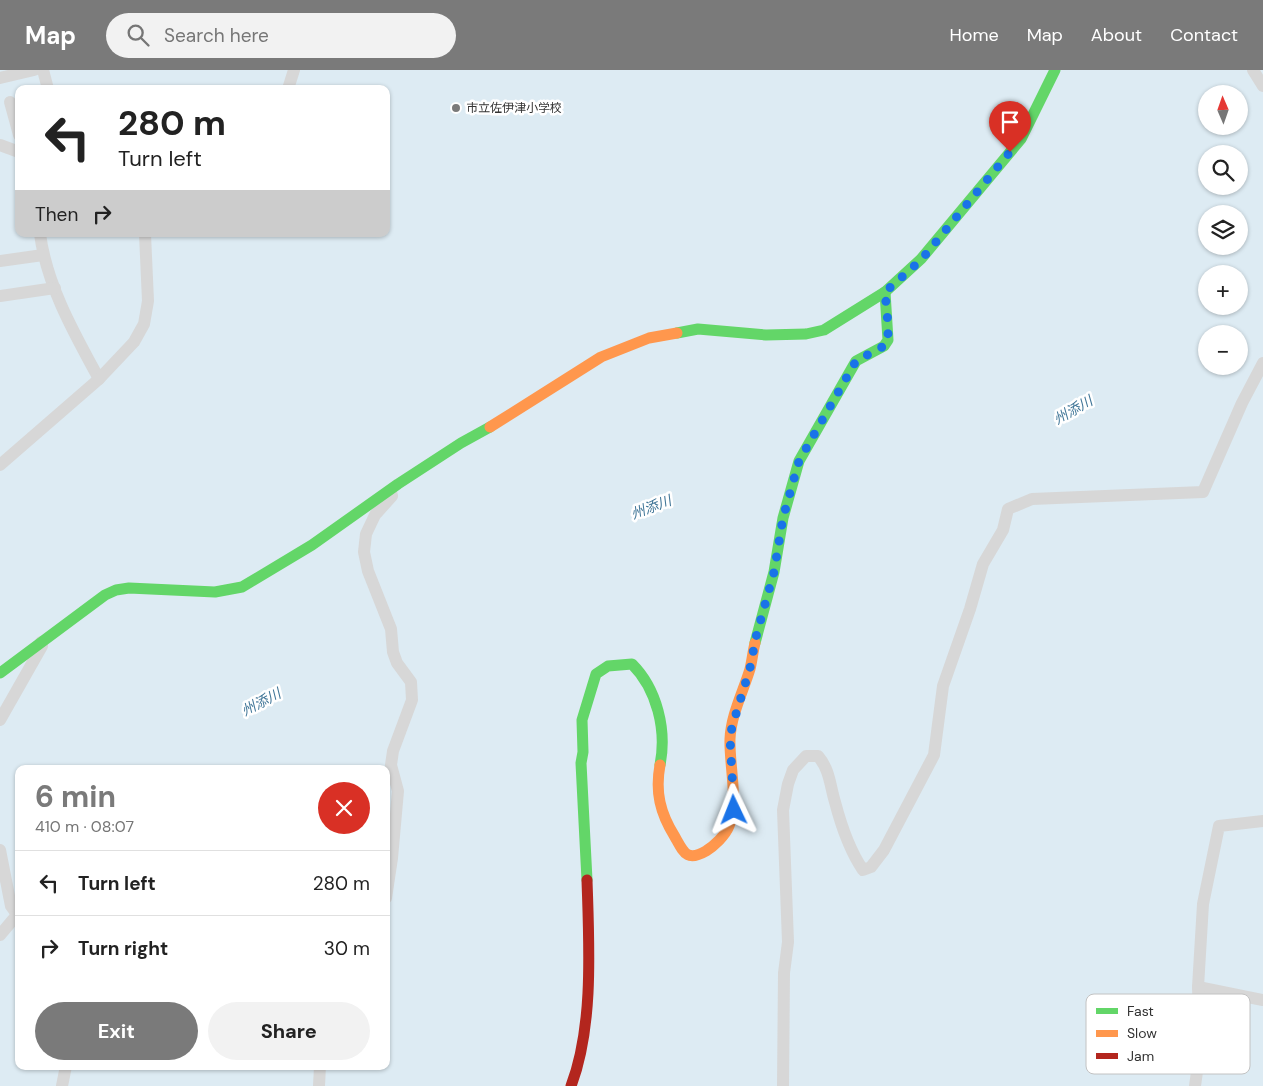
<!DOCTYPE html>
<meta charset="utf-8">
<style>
body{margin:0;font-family:"DM Sans","Noto Sans JP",sans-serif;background:#f2f2f2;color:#222;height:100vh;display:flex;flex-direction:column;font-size:19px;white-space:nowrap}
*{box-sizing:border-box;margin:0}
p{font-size:16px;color:#767676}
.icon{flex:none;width:28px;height:28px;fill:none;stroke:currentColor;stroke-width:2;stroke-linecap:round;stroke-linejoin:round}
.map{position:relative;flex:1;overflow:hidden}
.panel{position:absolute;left:15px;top:695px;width:375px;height:305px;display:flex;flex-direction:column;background:#fff;border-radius:10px;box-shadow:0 1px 4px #0004}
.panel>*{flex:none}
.top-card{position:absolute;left:15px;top:15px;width:375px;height:152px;border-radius:10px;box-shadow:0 1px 4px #0004;background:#fff;color:#222;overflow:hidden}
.needle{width:32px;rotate:358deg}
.controls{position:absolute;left:1198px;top:15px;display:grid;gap:10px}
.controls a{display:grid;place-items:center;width:50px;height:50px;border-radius:50%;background:#fff;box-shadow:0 1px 4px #0004;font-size:25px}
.pin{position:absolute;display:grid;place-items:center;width:42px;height:42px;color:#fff;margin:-51px -21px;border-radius:50% 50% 50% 0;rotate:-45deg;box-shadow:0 0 5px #0007}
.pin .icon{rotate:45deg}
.me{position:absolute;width:55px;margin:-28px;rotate:358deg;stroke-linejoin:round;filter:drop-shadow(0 0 4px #0008)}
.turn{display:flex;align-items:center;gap:18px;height:105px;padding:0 20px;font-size:22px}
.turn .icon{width:65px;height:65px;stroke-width:2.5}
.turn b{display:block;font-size:35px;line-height:42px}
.then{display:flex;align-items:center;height:48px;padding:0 20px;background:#0003;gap:10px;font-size:19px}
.round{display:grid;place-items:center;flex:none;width:52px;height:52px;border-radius:26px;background:#f2f2f2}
.summary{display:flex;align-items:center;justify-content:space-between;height:85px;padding:0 20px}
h1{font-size:30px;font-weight:700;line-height:38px;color:#7a7a7a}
.primary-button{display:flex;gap:10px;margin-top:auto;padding:10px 20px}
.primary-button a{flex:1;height:58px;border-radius:30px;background:#7a7a7a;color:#fff;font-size:20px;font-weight:700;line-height:58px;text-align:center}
.primary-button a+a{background:#f2f2f2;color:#222}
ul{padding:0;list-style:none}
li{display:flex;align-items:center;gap:15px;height:65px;padding:0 20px;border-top:1px solid #e0e0e0}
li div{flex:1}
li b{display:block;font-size:19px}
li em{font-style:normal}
header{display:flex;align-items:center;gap:30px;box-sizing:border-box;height:70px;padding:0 25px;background:#7a7a7a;color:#fff}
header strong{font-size:24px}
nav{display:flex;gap:28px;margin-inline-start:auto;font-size:18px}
.search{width:350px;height:45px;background:#f2f2f2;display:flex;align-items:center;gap:12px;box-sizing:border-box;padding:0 18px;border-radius:28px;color:#767676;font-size:19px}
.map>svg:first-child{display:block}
.water{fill:#ddebf3;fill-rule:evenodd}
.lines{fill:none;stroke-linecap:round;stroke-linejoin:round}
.street{stroke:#d7d7d7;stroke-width:12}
.fast{stroke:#63d668;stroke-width:11}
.slow{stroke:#ff974d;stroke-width:11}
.jam{stroke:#b3261e;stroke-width:11}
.route{stroke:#1a73e8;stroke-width:9;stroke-dasharray:0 16.2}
.poi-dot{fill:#7a7a7a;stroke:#fff;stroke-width:2}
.labels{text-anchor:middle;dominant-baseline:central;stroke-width:5;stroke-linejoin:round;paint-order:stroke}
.poi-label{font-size:12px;fill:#333;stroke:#fff;text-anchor:start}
.water-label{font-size:14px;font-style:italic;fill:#3f7597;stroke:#fff}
.key{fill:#fff;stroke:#c2c2c2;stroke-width:1}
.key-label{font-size:14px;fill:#333}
</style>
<header>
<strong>Map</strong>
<div class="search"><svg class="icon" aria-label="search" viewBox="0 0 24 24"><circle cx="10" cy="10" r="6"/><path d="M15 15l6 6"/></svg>Search here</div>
<nav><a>Home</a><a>Map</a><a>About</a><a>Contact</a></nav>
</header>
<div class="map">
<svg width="1263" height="1016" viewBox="0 0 1263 1016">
<rect width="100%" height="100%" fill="#fff"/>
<!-- water -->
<path class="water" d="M0,0H1263V1016H0ZM19,19H386V164H19ZM1206,24H1239V56H1206ZM1206,84H1239V116H1206ZM1206,144H1239V176H1206ZM1206,204H1239V236H1206ZM1206,264H1239V296H1206ZM19,699H386V996H19Z"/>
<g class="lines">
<!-- street -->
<g class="street">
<path d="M43,0L48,19"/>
<path d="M1253,0L1263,16"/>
<path d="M0,8L34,0"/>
<path d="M288,19L294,0"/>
<path d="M10,32L19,65"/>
<path d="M0,75L19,82"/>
<path d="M40,164C47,216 74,263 99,309"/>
<path d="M0,191L43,185"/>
<path d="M0,226L55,218"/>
<path d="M0,395L99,309L134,272L144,254L148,231L145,164"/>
<path d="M0,650L42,576L41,572"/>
<path d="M0,780L11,836L19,847"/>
<path d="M386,828L392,788L398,721L391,695L393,681L412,630L411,612L397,593L393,582L391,559L368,501L364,482L366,464L375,445L392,426L391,422"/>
<path d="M0,865L17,845"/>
<path d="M1198,917L1263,930"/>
<path d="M62,1016L66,996"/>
<path d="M319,1016L320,996"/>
<path d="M783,1016L784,903L788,872L783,740L788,714L793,700L806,686H818C830,700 830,716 835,732C841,755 850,781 863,800L871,797L884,780L934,685L943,616L970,539L983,494L1003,460L1008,439L1032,429L1203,422L1242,333L1263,293"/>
<path d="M1195,1016L1200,980L1198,917L1203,834L1219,756L1263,751"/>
</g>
<!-- fast -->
<g class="fast">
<path d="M677,263L698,259L766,265L806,264L824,260L885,222L921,189L1021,69L1055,0"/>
<path d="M755,573L774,502L783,448L799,391L856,291L884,276L888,270L885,222"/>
<path d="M0,603L105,525L116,520L129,518L215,522L242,517L312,475L398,414L461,373L490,357"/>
<path d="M587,810L581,693L583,682L582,650L596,604L608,596L632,594C657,619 667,660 660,695"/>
</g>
<!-- slow -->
<g class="slow">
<path d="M490,357L601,287L649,268L677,263"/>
<path d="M660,695C655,722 660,743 675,767C684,783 687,792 706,781C714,776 725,766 729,756C739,734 729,694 730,669C731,645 743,622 750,599C752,591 753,581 755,573"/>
</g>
<!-- jam -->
<path class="jam" d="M571,1016C594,956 589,874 587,810"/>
</g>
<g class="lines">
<!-- route -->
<path class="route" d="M734,740L730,668L732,657L750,598L756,567L774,502L783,448L799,391L856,291L884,276L888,270V254L885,222L921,190L1010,82"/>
</g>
<!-- markers -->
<circle class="poi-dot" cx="456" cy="38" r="5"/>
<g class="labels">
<!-- poi labels -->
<g class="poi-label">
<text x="466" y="38">市立佐伊津小学校</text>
</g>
<!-- water labels -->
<g class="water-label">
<text transform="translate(1073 340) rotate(-30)">州添川</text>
<text transform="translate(651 437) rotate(-21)">州添川</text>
<text transform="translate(261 632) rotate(-28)">州添川</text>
</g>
</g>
<!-- legend -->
<rect x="1086" y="924" width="164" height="80" rx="8" class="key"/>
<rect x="1096" y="938" width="22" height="6" fill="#63d668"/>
<rect x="1096" y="960" width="22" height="7" fill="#ff974d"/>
<rect x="1096" y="983" width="22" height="6" fill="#b3261e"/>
<g class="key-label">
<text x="1127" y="946">Fast</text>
<text x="1127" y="968">Slow</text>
<text x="1127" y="991">Jam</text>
</g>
</svg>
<div class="controls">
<a><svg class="needle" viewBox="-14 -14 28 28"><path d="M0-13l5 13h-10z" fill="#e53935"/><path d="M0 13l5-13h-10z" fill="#767676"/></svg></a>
<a><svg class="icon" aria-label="search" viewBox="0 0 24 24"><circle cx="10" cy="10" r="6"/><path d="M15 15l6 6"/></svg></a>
<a><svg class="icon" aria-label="layers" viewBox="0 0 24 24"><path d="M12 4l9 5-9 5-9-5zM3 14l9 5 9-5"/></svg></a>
<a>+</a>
<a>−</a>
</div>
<div class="pin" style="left:1010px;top:82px;background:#d93025"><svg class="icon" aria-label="arrive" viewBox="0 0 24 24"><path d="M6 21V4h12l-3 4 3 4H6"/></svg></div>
<svg class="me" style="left:734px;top:740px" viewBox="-20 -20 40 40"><path d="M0-17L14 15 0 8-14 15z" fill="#1a73e8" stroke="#fff" stroke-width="4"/></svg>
<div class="top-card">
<div class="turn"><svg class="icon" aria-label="left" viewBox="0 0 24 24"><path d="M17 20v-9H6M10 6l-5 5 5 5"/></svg><div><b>280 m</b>Turn left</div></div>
<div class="then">Then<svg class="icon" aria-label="right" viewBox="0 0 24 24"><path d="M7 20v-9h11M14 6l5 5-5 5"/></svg></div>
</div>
<section class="panel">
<div class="summary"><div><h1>6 min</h1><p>410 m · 08:07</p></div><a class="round" style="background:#d93025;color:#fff"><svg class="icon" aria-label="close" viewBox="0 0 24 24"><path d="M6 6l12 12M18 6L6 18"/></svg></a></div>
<ul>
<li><svg class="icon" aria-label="left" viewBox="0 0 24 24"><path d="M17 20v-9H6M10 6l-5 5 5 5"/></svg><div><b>Turn left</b></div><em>280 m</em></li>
<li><svg class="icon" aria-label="right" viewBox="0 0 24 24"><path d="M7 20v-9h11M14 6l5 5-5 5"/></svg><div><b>Turn right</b></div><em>30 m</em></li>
</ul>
<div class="primary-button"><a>Exit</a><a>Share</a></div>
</section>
</div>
